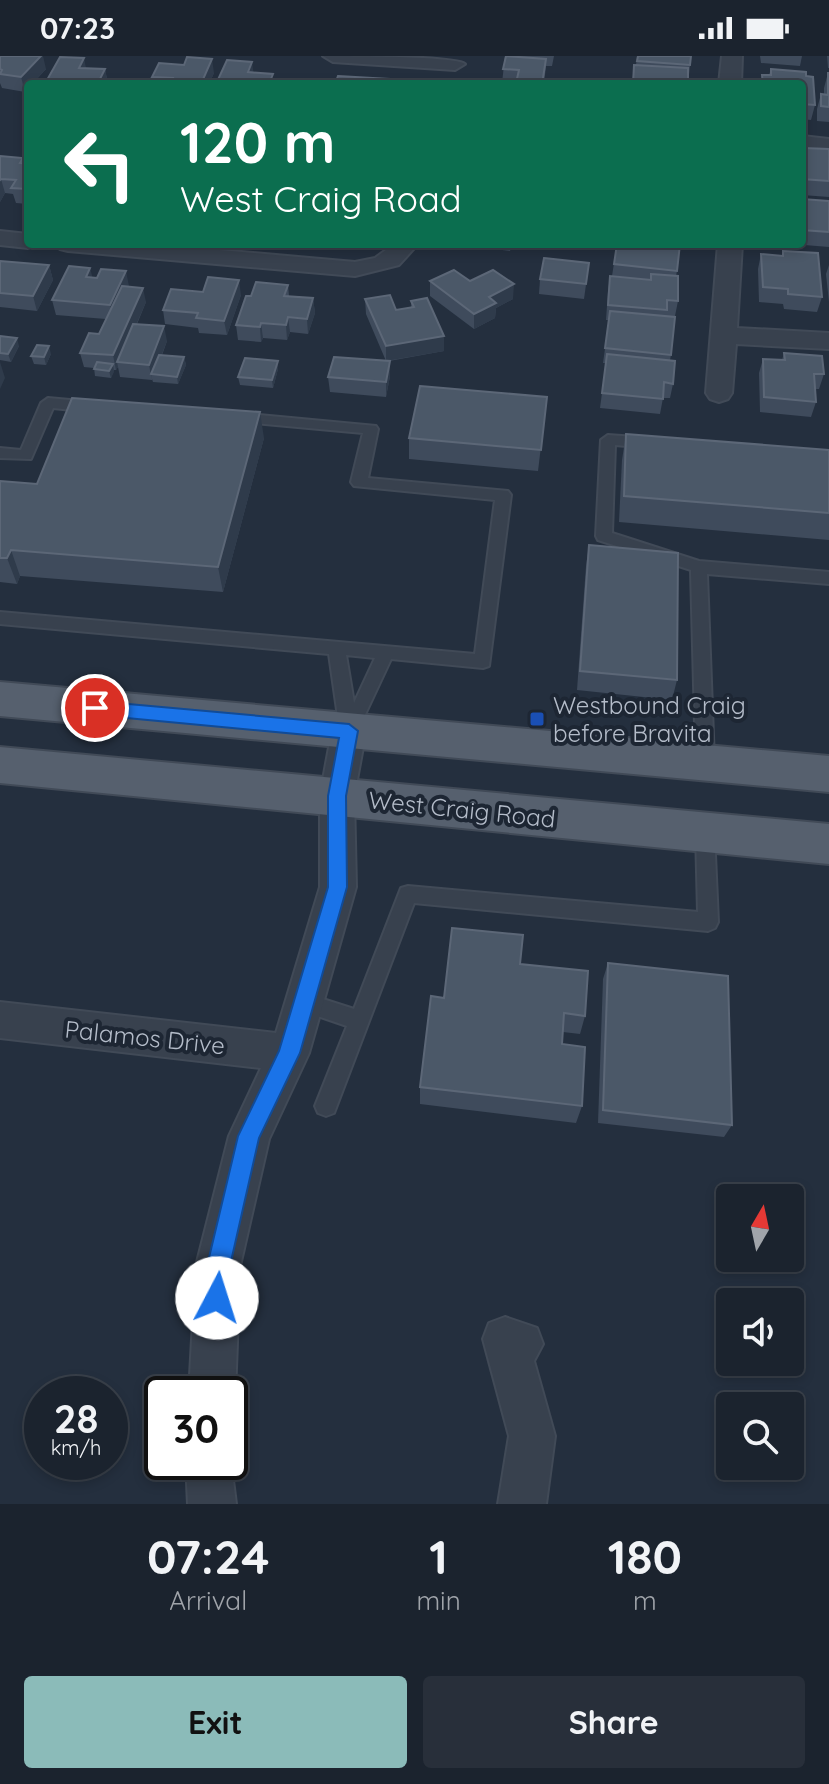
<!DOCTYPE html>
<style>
body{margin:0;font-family:Quicksand,sans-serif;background:#282f3a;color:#f1f3f6;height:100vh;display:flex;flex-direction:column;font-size:30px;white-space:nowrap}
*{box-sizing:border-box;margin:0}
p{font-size:26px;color:#a0a4aa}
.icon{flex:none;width:44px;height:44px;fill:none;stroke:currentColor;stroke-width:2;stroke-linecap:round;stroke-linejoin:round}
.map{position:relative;height:1448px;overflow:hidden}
.details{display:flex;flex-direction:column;background:#1b232e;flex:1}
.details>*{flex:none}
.hud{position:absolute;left:24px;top:24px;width:782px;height:168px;border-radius:8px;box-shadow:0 4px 12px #0003,0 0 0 2px #39404a;background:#0b6e4f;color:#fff;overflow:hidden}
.needle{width:52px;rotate:9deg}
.fabs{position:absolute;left:716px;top:1128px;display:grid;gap:16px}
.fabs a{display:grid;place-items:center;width:88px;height:88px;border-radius:8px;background:#1b232e;box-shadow:0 4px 12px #0003,0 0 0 2px #39404a;font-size:40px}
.speed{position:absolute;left:24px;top:1320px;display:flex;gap:16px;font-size:40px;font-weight:700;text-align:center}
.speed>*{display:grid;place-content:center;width:104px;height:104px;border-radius:50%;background:#1b232e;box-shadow:0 4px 12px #0003,0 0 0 2px #39404a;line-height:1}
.speed small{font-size:20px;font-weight:400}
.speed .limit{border:4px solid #111;border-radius:12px;background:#fff;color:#111}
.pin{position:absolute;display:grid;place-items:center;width:68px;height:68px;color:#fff;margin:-34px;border:4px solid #fff;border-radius:50%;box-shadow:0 2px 8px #0007}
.me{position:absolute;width:88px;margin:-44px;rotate:5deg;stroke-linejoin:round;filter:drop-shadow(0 0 6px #0008)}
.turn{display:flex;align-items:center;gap:28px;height:168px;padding:0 24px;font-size:36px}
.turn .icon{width:104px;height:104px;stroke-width:2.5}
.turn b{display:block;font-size:56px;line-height:68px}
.eta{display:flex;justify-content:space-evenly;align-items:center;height:136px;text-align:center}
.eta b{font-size:48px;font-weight:700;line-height:56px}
.primary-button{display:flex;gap:16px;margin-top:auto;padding:16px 24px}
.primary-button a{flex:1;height:92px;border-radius:8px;background:#8bbbb9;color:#111;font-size:32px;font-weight:700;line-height:92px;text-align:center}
.primary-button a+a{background:#282f3a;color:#f1f3f6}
.status{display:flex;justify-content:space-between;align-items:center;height:56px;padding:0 40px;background:#1b232e;direction:ltr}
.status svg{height:22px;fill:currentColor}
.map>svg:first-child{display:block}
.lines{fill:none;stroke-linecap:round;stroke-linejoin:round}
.lane-casing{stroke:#414a57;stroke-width:4}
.street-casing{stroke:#414a57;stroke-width:4}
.primary-casing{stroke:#414a57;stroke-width:4}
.lane{fill:#38414e;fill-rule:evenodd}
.street{fill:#38414e;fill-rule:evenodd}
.primary{fill:#56606e;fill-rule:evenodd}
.wall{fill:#3f4b5c}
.shaded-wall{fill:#2f3b4b}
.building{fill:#4b5868;stroke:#5c6777;stroke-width:2}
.route{fill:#1a73e8;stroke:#114b97;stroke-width:2}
.transit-dot{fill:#1a4fb4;stroke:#1d2633;stroke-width:3}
.labels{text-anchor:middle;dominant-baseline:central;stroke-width:8;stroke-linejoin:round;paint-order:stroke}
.poi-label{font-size:24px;fill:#b4bcc9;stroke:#1d2633;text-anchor:start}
.street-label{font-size:24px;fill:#b4bcc9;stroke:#1d2633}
</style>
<div class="status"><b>07:23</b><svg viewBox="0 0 49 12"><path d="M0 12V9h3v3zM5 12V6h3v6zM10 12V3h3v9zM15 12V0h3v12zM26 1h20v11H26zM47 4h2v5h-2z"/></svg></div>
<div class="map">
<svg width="829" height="1448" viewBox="0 0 829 1448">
<rect width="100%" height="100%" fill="#242f3e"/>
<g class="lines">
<defs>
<g id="lane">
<path d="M48,342L92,346L99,351L92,356L53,352L31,403L0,402V392L21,394L41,347Z"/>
<path d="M237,357L376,370L378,373L368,422L508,435L511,439L489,610L483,612L391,603L355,680H343L340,675L329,598L0,568V556L475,598L495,444L354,430L351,426L363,377L232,365V359ZM346,599L375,602L354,647Z"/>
<path d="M608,379L650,382L657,387L650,392L615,389L612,477L699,505L829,516V528L707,518L714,706L711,711H699L696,706L691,514L598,484L596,480L601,384Z"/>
<path d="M705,768L712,770L714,776L718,866L715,872L708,875L414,847L334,1057L326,1060L318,1057L315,1050L347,970L297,953L294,946L297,939L304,937L354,953L401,832L408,830L698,856L696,776L698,770Z"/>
</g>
<g id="street">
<path d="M323,0C346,0 454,0 465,8L455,14L333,6Z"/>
<path d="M722,0H742L741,28H719Z"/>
<path d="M802,80L829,83V97L802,94Z"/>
<path d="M0,175L28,178V188H38L28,192L0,189Z"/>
<path d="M56,188H151L355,206L375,202L394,188H418L399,209L355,220L68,195L60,193Z"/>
<path d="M718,188H742L737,272L829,277V293L736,288L732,337L728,343L719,346L710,343L706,337Z"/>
<path d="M349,662L361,666L366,675L354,740L356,831L309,997L269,1083L240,1210L235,1338L230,1349V1338H189L196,1210L229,1080L261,1012L0,982V946L276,977L320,831V740L332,675L337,666Z"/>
<path d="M505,1261L537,1272L543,1288L534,1305L555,1380L546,1448H498L509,1380L483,1283L489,1267Z"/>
<path d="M230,1400L236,1448H188L186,1406H230Z"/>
</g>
<g id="primary">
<path d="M0,626L829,700V736L0,660Z"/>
<path d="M0,691L829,768V808L0,727Z"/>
</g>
</defs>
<!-- lane casing -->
<use href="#lane" class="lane-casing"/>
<!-- street casing -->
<use href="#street" class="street-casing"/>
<!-- primary casing -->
<use href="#primary" class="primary-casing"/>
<!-- lane -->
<use href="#lane" class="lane"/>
<!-- street -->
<use href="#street" class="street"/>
<!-- primary -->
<use href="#primary" class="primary"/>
</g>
<!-- wall -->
<g class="wall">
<path d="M0,0L46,13L25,36L2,32L0,27Z"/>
<path d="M505,0H554L552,10H546L544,28L502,27Z"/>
<path d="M637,0H691L688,28H632L634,9H636Z"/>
<path d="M760,0H802L800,10L761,7Z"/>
<path d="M827,0H829V12H828Z"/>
<path d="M86,12L105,13L108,28H48L47,24Z"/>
<path d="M771,13L806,20L815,49L811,64L802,63V28H760L762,19H769Z"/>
<path d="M214,17L209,28H154L152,21Z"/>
<path d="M828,17H829V66L817,65V53L821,38H824V32Z"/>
<path d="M803,92L829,93V141L802,139V96Z"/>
<path d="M0,100L28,108V148L16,147L13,138L5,137L0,146Z"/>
<path d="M802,143L829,145V191L792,188H802Z"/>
<path d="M479,188H512L510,195L479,191Z"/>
<path d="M617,188L677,215L676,220L678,245L675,260H665L671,299L670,304L673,328L670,342H663L660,358L600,352L606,307H603L609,264H606L608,235L610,220H612Z"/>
<path d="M783,195L822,241L817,256L784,253L783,248L759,246L758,213L761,198L782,200Z"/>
<path d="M0,205L49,209L53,224L37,255L0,251Z"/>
<path d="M589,207L584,243L539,238L540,223Z"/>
<path d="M829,209V246L826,218Z"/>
<path d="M93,222L129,230L146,246L137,268L167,285L162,299L184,301L186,309L178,328L153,326L152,323V324L120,321L118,311L116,314H114L111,322L95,320L94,312L84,311L80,297L99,278L106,263L56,259L52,244Z"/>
<path d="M430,225H470L513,243L496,252L495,262L474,273L430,240Z"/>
<path d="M288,229L289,240L313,242L315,257L308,278L290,276L287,284L263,282L261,286L238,284L236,269L251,240Z"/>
<path d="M203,236L241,239L227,279L199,277L198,272L165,268L163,254Z"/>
<path d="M365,243L396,254L411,251V245L444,280V295L389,305L390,320L386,341L330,336L328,321L386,305L366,258Z"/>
<path d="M0,280L19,290L11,306L0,304Z"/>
<path d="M784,297L824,318L819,333H815L816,346L811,361L760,356L759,317L763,303L782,304Z"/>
<path d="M51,298L46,309L34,308L31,300Z"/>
<path d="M278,313L273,332L240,329L238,321Z"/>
<path d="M547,341L538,415L409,403V382Z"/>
<path d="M626,378L829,394V484L619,466L622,404Z"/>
<path d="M264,382L223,536L20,520L17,528L0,526V425L37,428Z"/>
<path d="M589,489L677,624L672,644L577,634L586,510Z"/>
<path d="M608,907L732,1069L724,1081L598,1067L603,923Z"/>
<path d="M520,908L585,960L580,978L563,976L562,988L582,1050L576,1067L420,1048V1031L444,942Z"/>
</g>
<!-- shaded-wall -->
<g class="shaded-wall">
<path d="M41,0H43L46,13L32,28H28V32L25,36L21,21Z"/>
<path d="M84,2L87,17L79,12Z"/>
<path d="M212,3L214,17L209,28H201Z"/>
<path d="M252,6L254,20L248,16Z"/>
<path d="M105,13L108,28H98V27Z"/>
<path d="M1,123L5,137L0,146V124Z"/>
<path d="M49,209L53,224L37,255L33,240Z"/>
<path d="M90,212L94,227L86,221Z"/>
<path d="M126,215L129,230L114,264L110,249Z"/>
<path d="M239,224L241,239L227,279L224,265Z"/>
<path d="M514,228L513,243L496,252L495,262L474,273V258L489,241Z"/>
<path d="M143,232L146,246L120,306H117L118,311L116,314L113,299Z"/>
<path d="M313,242L315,257L308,278L307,263Z"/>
<path d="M288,261L290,276L287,284L286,269Z"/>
<path d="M261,267L263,282L261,286L260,271Z"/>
<path d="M164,270L167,285L154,318H151L152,324L149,309Z"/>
<path d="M444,280V295L386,305V290Z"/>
<path d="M17,282L19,290L11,306L8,298Z"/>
<path d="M49,290L51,298L46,309L44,301Z"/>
<path d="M184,301L186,309L178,328L177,321Z"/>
<path d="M278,305V313L273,332L272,324Z"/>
<path d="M390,305V320L386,341V326Z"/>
<path d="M0,306L5,322L0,333Z"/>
<path d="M113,308L114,316L111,322L109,315Z"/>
<path d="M260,356L264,382L223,536L218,511Z"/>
<path d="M11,494L20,520L17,528L7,502Z"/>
</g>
<!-- building -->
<g class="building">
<path d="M0,0H41L21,21L0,18L2,14L0,13Z"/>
<path d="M506,0L546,3L542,28L516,27L519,14L503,13Z"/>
<path d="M638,0H691L690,9L637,5Z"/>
<path d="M60,1L84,2L79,12L105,13L98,27L47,24Z"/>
<path d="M187,1L212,3L201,28H171L173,22L152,21L159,7L184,9Z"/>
<path d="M227,4L252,6L248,16L273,18L269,28H216Z"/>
<path d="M634,9L688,12V28H633Z"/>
<path d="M771,13L806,16V20L813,21L815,49L802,48V28H763L762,19H771Z"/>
<path d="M828,17H829V51L821,50V38L828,39Z"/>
<path d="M338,20L389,23L387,28H335Z"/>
<path d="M803,92L829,93V125L802,123V97H804Z"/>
<path d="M0,100L23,102L20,107L28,108V133L11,132L16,124L1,123L0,124Z"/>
<path d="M802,143L829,145V176L802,174Z"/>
<path d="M617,188H680L677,215L614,208Z"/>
<path d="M783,195L818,197L822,241L788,238V233L763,231L761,198L783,200Z"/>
<path d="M544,202L589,207L586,228L540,223Z"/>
<path d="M0,205L49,209L33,240L0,237Z"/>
<path d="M69,210L90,212L86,221L97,222L101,213L126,215L110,249L52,244Z"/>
<path d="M454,214L470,225L493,214L514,228L489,241L496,247L474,258L430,225Z"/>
<path d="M651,218L678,220V245L667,244V254L608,249L610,220L651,224Z"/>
<path d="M208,221L239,224L224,265L196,262L198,257L163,254L171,233L203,236Z"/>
<path d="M256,226L288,229L284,240L313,242L307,263L288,261L286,269L261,267L260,271L236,269L246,240H251Z"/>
<path d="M122,230L143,232L113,299L80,297L89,277L99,278Z"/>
<path d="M390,239L396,254L414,251L411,245L427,242L444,280L386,290L365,243Z"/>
<path d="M610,255L675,261L671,299L605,292Z"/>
<path d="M133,268L164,270L149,309L117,306Z"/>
<path d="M0,280L17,282L8,298L0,297Z"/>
<path d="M37,289L49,290L44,301L31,300Z"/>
<path d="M784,297L822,300L824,318H814L816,346L764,341L763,303L785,304Z"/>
<path d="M607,298L675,305L673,328L664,326L663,343L602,337Z"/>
<path d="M159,299L184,301L177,321L151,318Z"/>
<path d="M334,301L390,305L386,326L328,321Z"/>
<path d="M245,302L278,305L272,324L238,321Z"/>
<path d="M97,306L113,308L109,315L94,313Z"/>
<path d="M420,330L547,341L541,394L409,382Z"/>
<path d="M72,342L260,356L218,511L11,494L7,502H0V425L37,428Z"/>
<path d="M626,378L829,394V457L624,440Z"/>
<path d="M589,489L678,497L677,624L580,615Z"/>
<path d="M452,872L523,879L520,908L588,915L585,960L564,957L562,988L585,991L582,1050L420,1031L431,940L444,942Z"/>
<path d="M608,907L728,920L732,1069L603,1054Z"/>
</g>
<!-- route -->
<path class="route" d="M95,645L349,668L358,675L346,740L347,831L300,997L259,1082L230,1210L228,1242L225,1250L217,1254L209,1250L205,1242L207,1210L238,1080L279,995L328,831V740L339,682L95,659L86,652Z"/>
<!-- markers -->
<rect class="transit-dot" x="529" y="655" width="16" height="16" rx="4"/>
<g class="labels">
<!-- poi labels -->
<g class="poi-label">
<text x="553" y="649">Westbound Craig<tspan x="553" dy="28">before Bravita</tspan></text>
</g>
<!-- street labels -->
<g class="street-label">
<text transform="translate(462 753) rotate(6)">West Craig Road</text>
<text transform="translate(145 981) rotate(6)">Palamos Drive</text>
</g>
</g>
</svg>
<div class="fabs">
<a><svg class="needle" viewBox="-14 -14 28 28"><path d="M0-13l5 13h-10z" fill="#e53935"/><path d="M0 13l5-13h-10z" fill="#a0a4aa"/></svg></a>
<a><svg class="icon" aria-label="sound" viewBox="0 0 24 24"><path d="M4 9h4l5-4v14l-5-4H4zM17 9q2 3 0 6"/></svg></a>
<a><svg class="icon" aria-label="search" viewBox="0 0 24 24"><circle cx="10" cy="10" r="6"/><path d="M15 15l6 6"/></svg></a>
</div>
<div class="speed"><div>28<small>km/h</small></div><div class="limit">30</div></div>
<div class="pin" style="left:95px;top:652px;background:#d93025"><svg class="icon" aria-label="arrive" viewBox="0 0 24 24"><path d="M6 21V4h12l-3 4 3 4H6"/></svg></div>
<svg class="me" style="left:217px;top:1242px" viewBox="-20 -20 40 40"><circle r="19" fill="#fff"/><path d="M0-13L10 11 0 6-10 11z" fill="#1a73e8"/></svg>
<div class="hud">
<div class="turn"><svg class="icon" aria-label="left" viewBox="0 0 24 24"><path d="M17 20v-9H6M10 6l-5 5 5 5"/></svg><div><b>120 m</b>West Craig Road</div></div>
</div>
</div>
<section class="details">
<div class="eta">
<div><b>07:24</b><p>Arrival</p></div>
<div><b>1</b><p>min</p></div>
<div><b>180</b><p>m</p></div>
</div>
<div class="primary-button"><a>Exit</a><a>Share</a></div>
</section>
